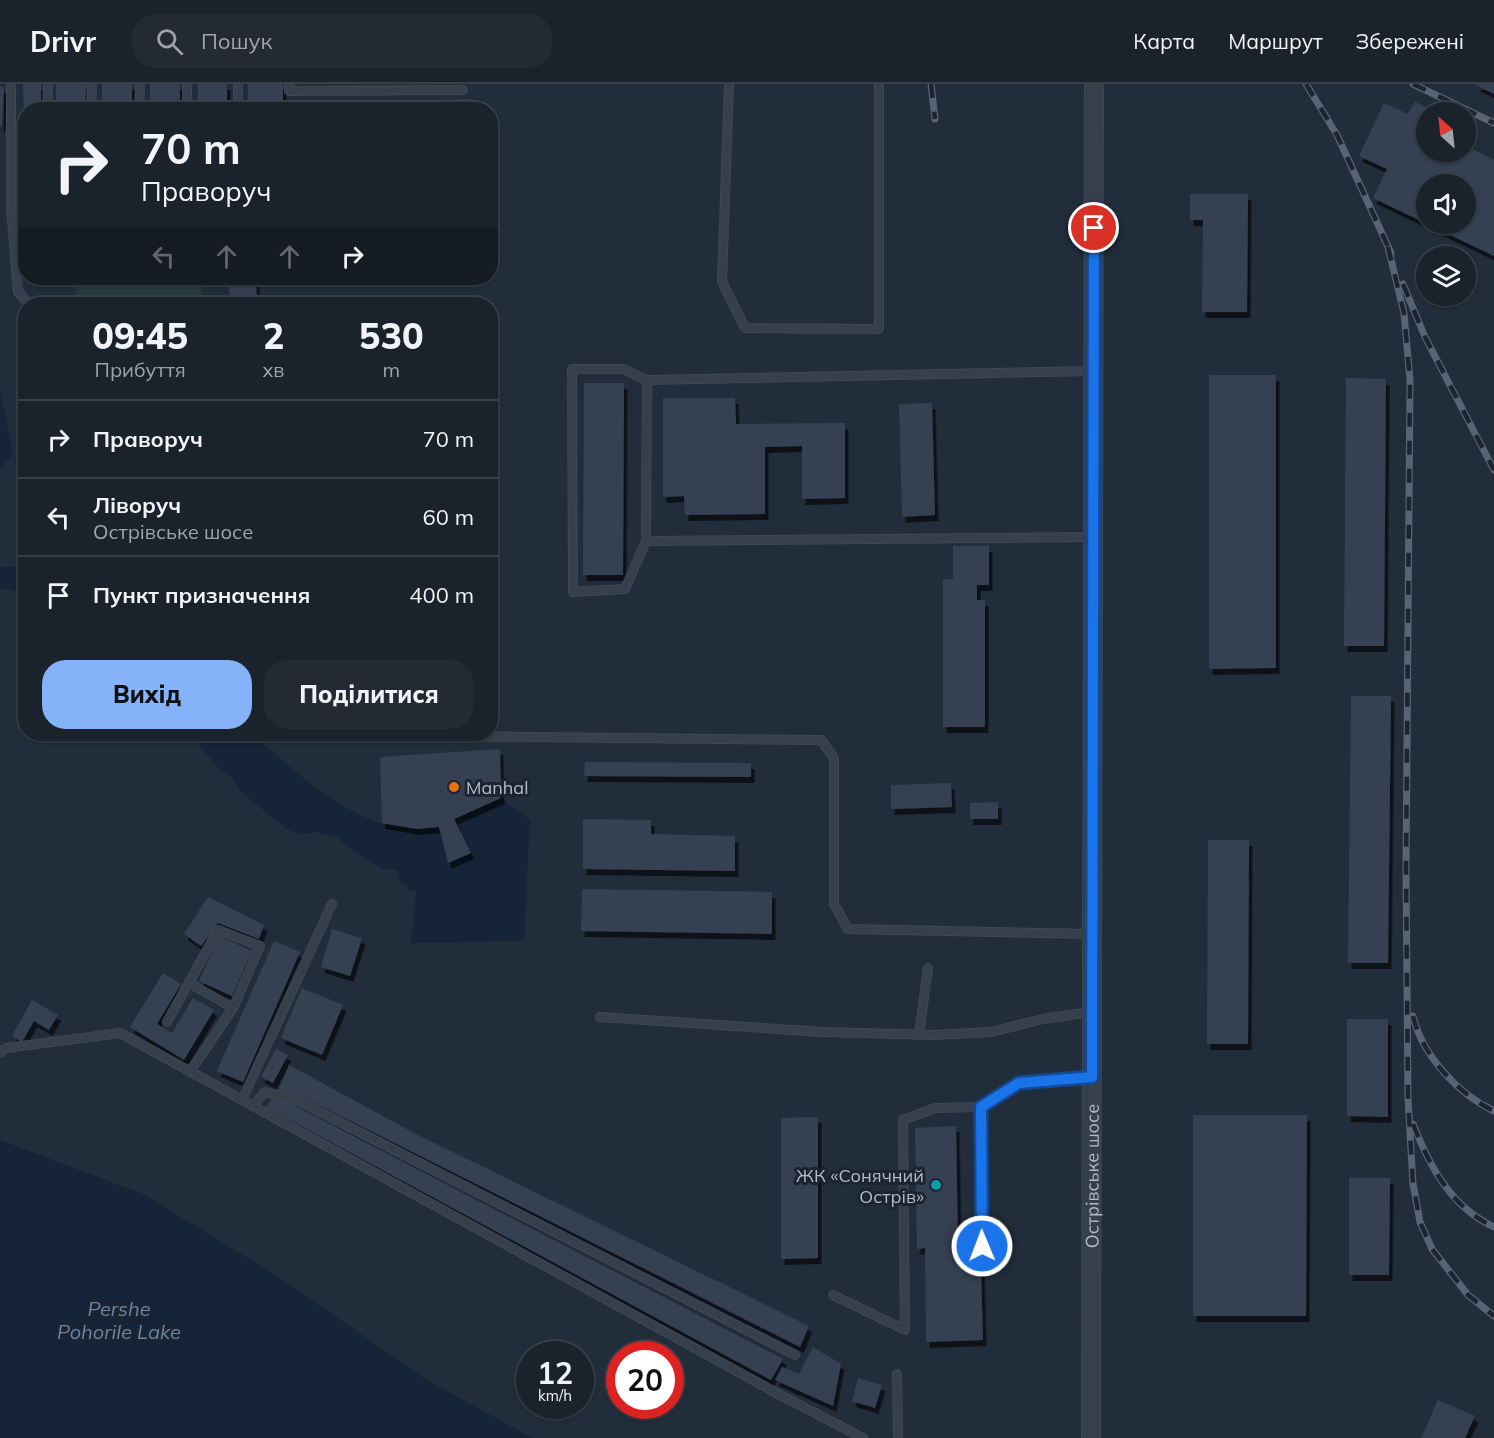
<!DOCTYPE html>
<html lang="uk">
<meta charset="utf-8">
<style>
body{margin:0;font-family:Mulish,sans-serif;background:#232a34;color:#f1f3f6;height:100vh;display:flex;flex-direction:column;font-size:22px;white-space:nowrap}
*{box-sizing:border-box;margin:0}
p{font-size:20px;color:#9fa4a9}
.icon{flex:none;width:33px;height:33px;fill:none;stroke:currentColor;stroke-width:2;stroke-linecap:round;stroke-linejoin:round}
.map{position:relative;flex:1;overflow:hidden}
.side{position:absolute;left:18px;top:213px;width:480px;height:444px;display:flex;flex-direction:column;background:#1a222c;border-radius:24px;box-shadow:0 2px 4px #0004,0 0 0 2px #383f48}
.side>*{flex:none}
.hud{position:absolute;left:18px;top:18px;width:480px;height:183px;border-radius:24px;box-shadow:0 2px 4px #0004,0 0 0 2px #383f48;background:#1a222c;color:#f1f3f6;overflow:hidden}
.needle{width:39px;rotate:333deg}
.fabs{position:absolute;left:1416px;top:18px;display:grid;gap:12px}
.fabs a{display:grid;place-items:center;width:60px;height:60px;border-radius:50%;background:#1a222c;box-shadow:0 2px 4px #0004,0 0 0 2px #383f48;font-size:30px}
.speed{position:absolute;left:516px;top:1257px;display:flex;gap:12px;font-size:30px;font-weight:700;text-align:center}
.speed>*{display:grid;place-content:center;width:78px;height:78px;border-radius:50%;background:#1a222c;box-shadow:0 2px 4px #0004,0 0 0 2px #383f48;line-height:1}
.speed small{font-size:15px;font-weight:400}
.speed .limit{border:9px solid #d22;background:#fff;color:#111}
.pin{position:absolute;display:grid;place-items:center;width:51px;height:51px;color:#fff;margin:-26px;border:3px solid #fff;border-radius:50%;box-shadow:0 2px 6px #0007}
.me{position:absolute;width:66px;margin:-33px;rotate:359deg;stroke-linejoin:round;filter:drop-shadow(0 0 4px #0008)}
.turn{display:flex;align-items:center;gap:21px;height:126px;padding:0 24px;font-size:27px}
.turn .icon{width:78px;height:78px;stroke-width:2.5}
.turn b{display:block;font-size:42px;line-height:51px}
.lanes{display:flex;align-items:center;height:57px;padding:0 24px;background:#0003;justify-content:center;gap:30px;direction:ltr}
.lanes .off{opacity:.35}
.eta{display:flex;justify-content:space-evenly;align-items:center;height:102px;text-align:center}
.eta b{font-size:36px;font-weight:800;line-height:42px}
.primary-button{display:flex;gap:12px;margin-top:auto;padding:12px 24px}
.primary-button a{flex:1;height:69px;border-radius:24px;background:#85b2f9;color:#111;font-size:24px;font-weight:800;line-height:69px;text-align:center}
.primary-button a+a{background:#232a34;color:#f1f3f6}
ul{padding:0;list-style:none}
li{display:flex;align-items:center;gap:18px;height:78px;padding:0 24px;border-top:2px solid #383f48}
li div{flex:1}
li b{display:block;font-size:22px}
li em{font-style:normal}
header{display:flex;align-items:center;gap:36px;box-sizing:border-box;height:84px;padding:0 30px;background:#1a222c;border-bottom:2px solid #383f48}
header strong{font-size:28px}
nav{display:flex;gap:33px;margin-inline-start:auto;font-size:21px}
.search{width:420px;height:54px;background:#232a34;display:flex;align-items:center;gap:15px;box-sizing:border-box;padding:0 21px;border-radius:24px;color:#9fa4a9;font-size:22px}
.map>svg:first-child{display:block}
.green{fill:#243a3c}
.water{fill:#152439}
.building{fill:#344152;fill-rule:evenodd;filter:url(#shadow)}
.lines{fill:none;stroke-linecap:round;stroke-linejoin:round}
.service-casing{stroke:#3f4854;stroke-width:10}
.tertiary-casing{stroke:#3f4854;stroke-width:20}
.service{stroke:#363f4c;stroke-width:8}
.tertiary{stroke:#363f4c;stroke-width:18}
.rail-casing{stroke:#586373;stroke-width:7}
.rail{stroke:#1b2430;stroke-width:4.5;stroke-dasharray:14;stroke-linecap:butt}
.route-casing{stroke:#114b97;stroke-width:15}
.route{stroke:#1a73e8;stroke-width:10}
.food-dot{fill:#e8710a;stroke:#1b2430;stroke-width:2}
.culture-dot{fill:#0f9aa8;stroke:#1b2430;stroke-width:2}
.labels{text-anchor:middle;dominant-baseline:central;stroke-width:6;stroke-linejoin:round;paint-order:stroke}
.poi-label{font-size:18px;fill:#b1bac7;stroke:#1b2430;text-anchor:start}
.street-label{font-size:18px;fill:#b1bac7;stroke:#1b2430}
.water-label{font-size:20px;font-style:italic;fill:#6a84a7;stroke:#1b2430}
</style>
<header>
<strong>Drivr</strong>
<div class="search"><svg class="icon" aria-label="search" viewBox="0 0 24 24"><circle cx="10" cy="10" r="6"/><path d="M15 15l6 6"/></svg>Пошук</div>
<nav><a>Карта</a><a>Маршрут</a><a>Збережені</a></nav>
</header>
<div class="map">
<svg width="1494" height="1354" viewBox="0 0 1494 1354">
<defs>
<filter id="shadow"><feDropShadow dx="3.5" dy="6" stdDeviation="0" flood-color="#0009"/></filter>
</defs>
<rect width="100%" height="100%" fill="#222d3b"/>
<!-- green -->
<rect class="green" x="76" y="194" width="126" height="26"/>
<!-- water -->
<g class="water">
<path d="M0,305L13,370L0,386Z"/>
<path d="M0,483H25V509L0,504Z"/>
<path d="M190,650H253C288,682 327,717 371,736C391,745 418,745 439,743L448,779L470,769L454,735L501,714L530,736L524,857L411,859L416,807H407V800L399,798L398,786L381,784L354,768L338,754L316,748L300,750L288,746L240,707L233,695L218,684Z"/>
<path d="M0,1056L143,1110L276,1191L427,1296L532,1354H0Z"/>
</g>
<!-- building -->
<g class="building">
<path d="M23,0H41V26H26V95Z"/>
<path d="M56,0H86L85,26H56Z"/>
<rect x="102" y="0" width="30" height="26"/>
<rect x="150" y="0" width="30" height="26"/>
<rect x="198" y="0" width="29" height="26"/>
<rect x="248" y="0" width="35" height="26"/>
<path d="M1474,0H1494V10Z"/>
<path d="M0,3H4L2,42H0Z"/>
<path d="M472,15V26H295V20Z"/>
<path d="M1415,18L1438,28H1426V68H1466V62L1494,76V172L1373,114L1387,85L1359,72L1384,19L1408,30ZM1426,100H1466V140H1426Z"/>
<path d="M1190,110H1248L1247,228H1202L1203,136H1190Z"/>
<path d="M229,194H256L257,220H230Z"/>
<path d="M1209,291H1276V584L1209,585Z"/>
<path d="M1346,294L1386,295L1384,562H1344Z"/>
<path d="M584,299H624L623,491H583Z"/>
<path d="M663,314H735L736,340L845,339V414L802,415V362L765,363V430L685,431L684,412L663,413Z"/>
<path d="M932,319L935,431L902,433L899,320Z"/>
<path d="M26,378V400H21L18,380Z"/>
<path d="M953,462H989V501H977V516H985V643H943V495H953Z"/>
<path d="M1351,612H1391L1388,879H1348Z"/>
<path d="M500,665L501,714L454,735L471,769L448,779L439,743L417,745L382,739L380,673Z"/>
<path d="M585,678L751,679V693L584,692Z"/>
<path d="M951,699L952,723L891,725V701Z"/>
<path d="M998,718V735H970V719Z"/>
<path d="M583,735L651,736V750L735,752V787L583,785Z"/>
<path d="M1208,756H1249L1248,960H1207Z"/>
<path d="M582,805L772,808V850L581,847Z"/>
<path d="M208,813L264,841L259,855L218,839L201,862L184,850Z"/>
<path d="M332,845L362,854L350,892L321,883Z"/>
<path d="M219,852L252,867L232,912L199,897Z"/>
<path d="M274,857L300,868L243,998L217,987Z"/>
<path d="M163,889L181,900L157,940L172,949L193,914L214,926L184,976L130,943Z"/>
<path d="M302,904L343,921L322,971L281,954Z"/>
<path d="M32,916L58,931L49,946L34,937L22,958L12,952Z"/>
<path d="M1347,935H1388V1033L1347,1032Z"/>
<path d="M276,965L288,971L273,999L261,993Z"/>
<path d="M289,981L416,1050L809,1242L800,1263L305,1014L278,1007Z"/>
<path d="M274,1011L783,1275L771,1296L266,1023Z"/>
<path d="M1193,1031H1307L1306,1232H1193Z"/>
<path d="M818,1033V1174L781,1175V1034Z"/>
<path d="M956,1042L958,1159H968L981,1184L983,1256L926,1258L925,1164L917,1165L915,1044Z"/>
<path d="M1349,1094H1390L1389,1191H1349Z"/>
<path d="M813,1263L841,1280L833,1322L775,1296L782,1283L799,1290Z"/>
<path d="M858,1294L882,1301L875,1324L852,1317Z"/>
<path d="M1438,1316L1475,1332L1465,1354H1421Z"/>
</g>
<g class="lines">
<defs>
<g id="service">
<path d="M11,0V123L18,208L29,220"/>
<path d="M238,0V26"/>
<path d="M289,0V7L463,6"/>
<path d="M729,0L722,198L745,244L879,245V0"/>
<path d="M47,26L48,0"/>
<path d="M91,26L92,0"/>
<path d="M139,26L140,0"/>
<path d="M187,26V0"/>
<path d="M1092,453L646,457L647,296L1093,287"/>
<path d="M646,457L625,505L573,508L572,285H623L647,296"/>
<path d="M431,652L821,656L834,674V820L848,845L1092,850"/>
<path d="M189,899L233,924L190,988"/>
<path d="M600,933L823,948L935,951L991,948L1043,935L1091,928"/>
<path d="M167,938L218,846L260,862L233,924"/>
<path d="M919,951L928,884"/>
<path d="M0,969L6,964L120,949L784,1313L863,1354"/>
<path d="M242,1016L332,820"/>
<path d="M253,1022L265,1008L301,1018L795,1271"/>
<path d="M981,1023L983,1162"/>
<path d="M833,1211L905,1246L903,1036L935,1024L981,1023L1019,999L1091,993"/>
<path d="M897,1290L898,1354"/>
</g>
<g id="tertiary">
<path id="s1" d="M1091,1354L1094,0"/>
</g>
</defs>
<!-- service casing -->
<use href="#service" class="service-casing"/>
<!-- tertiary casing -->
<use href="#tertiary" class="tertiary-casing"/>
<!-- service -->
<use href="#service" class="service"/>
<!-- tertiary -->
<use href="#tertiary" class="tertiary"/>
<defs>
<g id="rail">
<path d="M931,0L935,35"/>
<path d="M1306,0L1337,51L1391,169"/>
<path d="M1413,0L1494,39"/>
<path d="M1388,163L1404,229L1410,296L1406,785L1408,1015L1413,1100L1420,1138L1432,1165L1468,1211L1494,1232"/>
<path d="M1403,200L1425,253L1494,386"/>
<path d="M1413,932C1422,971 1458,1010 1494,1027"/>
<path d="M1413,1040C1430,1083 1451,1123 1494,1143"/>
</g>
</defs>
<!-- rail casing -->
<use href="#rail" class="rail-casing"/>
<!-- rail -->
<use href="#rail" class="rail"/>
</g>
<g class="lines">
<defs>
<path id="route" d="M982,1162L981,1023L1019,999L1092,993L1094,144"/>
</defs>
<!-- route casing -->
<use href="#route" class="route-casing"/>
<!-- route -->
<use href="#route" class="route"/>
</g>
<!-- markers -->
<circle class="food-dot" cx="454" cy="703" r="6"/>
<circle class="culture-dot" cx="936" cy="1101" r="6"/>
<g class="labels">
<!-- poi labels -->
<g class="poi-label">
<text x="466" y="703">Manhal</text>
<text x="924" y="1091" text-anchor="end">ЖК «Сонячний<tspan x="924" dy="21">Острів»</tspan></text>
</g>
<!-- street labels -->
<g class="street-label">
<text stroke="none"><textPath href="#s1" startOffset="262">Острівське шосе</textPath></text>
</g>
<!-- water labels -->
<g class="water-label">
<text x="119" y="1224">Pershe<tspan x="119" dy="23">Pohorile Lake</tspan></text>
</g>
</g>
</svg>
<div class="fabs">
<a><svg class="needle" viewBox="-14 -14 28 28"><path d="M0-13l5 13h-10z" fill="#e53935"/><path d="M0 13l5-13h-10z" fill="#9fa4a9"/></svg></a>
<a><svg class="icon" aria-label="sound" viewBox="0 0 24 24"><path d="M4 9h4l5-4v14l-5-4H4zM17 9q2 3 0 6"/></svg></a>
<a><svg class="icon" aria-label="layers" viewBox="0 0 24 24"><path d="M12 4l9 5-9 5-9-5zM3 14l9 5 9-5"/></svg></a>
</div>
<div class="speed"><div>12<small>km/h</small></div><div class="limit">20</div></div>
<div class="pin" style="left:1094px;top:144px;background:#d93025"><svg class="icon" aria-label="arrive" viewBox="0 0 24 24"><path d="M6 21V4h12l-3 4 3 4H6"/></svg></div>
<svg class="me" style="left:982px;top:1162px" viewBox="-20 -20 40 40"><circle r="17" fill="#1a73e8" stroke="#fff" stroke-width="3"/><path d="M0-11L8 9 0 5-8 9z" fill="#fff"/></svg>
<div class="hud">
<div class="turn"><svg class="icon" aria-label="right" viewBox="0 0 24 24"><path d="M7 20v-9h11M14 6l5 5-5 5"/></svg><div><b>70 m</b>Праворуч</div></div>
<div class="lanes"><svg class="icon off" aria-label="left" viewBox="0 0 24 24"><path d="M17 20v-9H6M10 6l-5 5 5 5"/></svg><svg class="icon off" aria-label="ahead" viewBox="0 0 24 24"><path d="M12 20V5M6 11l6-6 6 6"/></svg><svg class="icon off" aria-label="ahead" viewBox="0 0 24 24"><path d="M12 20V5M6 11l6-6 6 6"/></svg><svg class="icon" aria-label="right" viewBox="0 0 24 24"><path d="M7 20v-9h11M14 6l5 5-5 5"/></svg></div>
</div>
<section class="side">
<div class="eta">
<div><b>09:45</b><p>Прибуття</p></div>
<div><b>2</b><p>хв</p></div>
<div><b>530</b><p>m</p></div>
</div>
<ul>
<li><svg class="icon" aria-label="right" viewBox="0 0 24 24"><path d="M7 20v-9h11M14 6l5 5-5 5"/></svg><div><b>Праворуч</b></div><em>70 m</em></li>
<li><svg class="icon" aria-label="left" viewBox="0 0 24 24"><path d="M17 20v-9H6M10 6l-5 5 5 5"/></svg><div><b>Ліворуч</b><p>Острівське шосе</p></div><em>60 m</em></li>
<li><svg class="icon" aria-label="arrive" viewBox="0 0 24 24"><path d="M6 21V4h12l-3 4 3 4H6"/></svg><div><b>Пункт призначення</b></div><em>400 m</em></li>
</ul>
<div class="primary-button"><a>Вихід</a><a>Поділитися</a></div>
</section>
</div>
